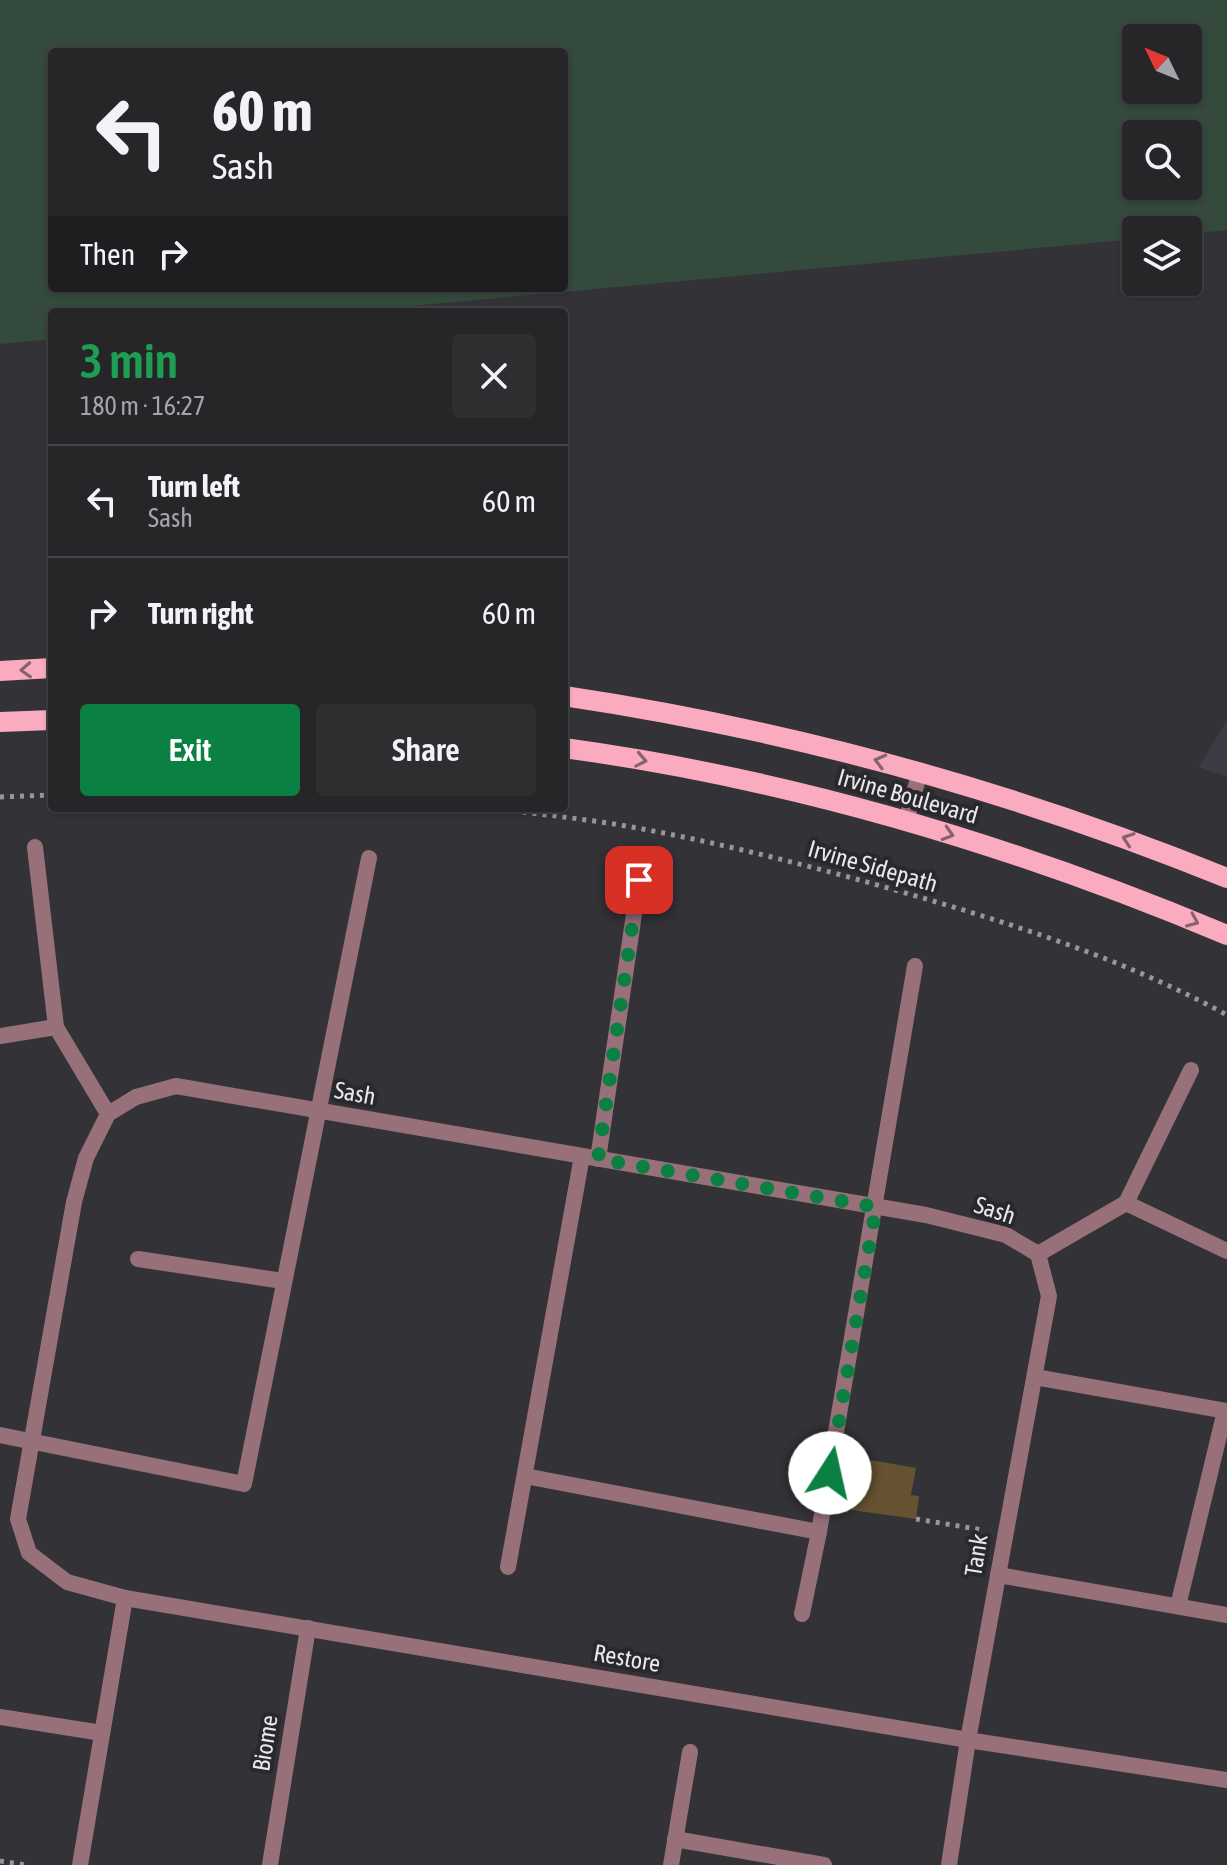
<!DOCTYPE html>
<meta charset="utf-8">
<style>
body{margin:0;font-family:"Asap Condensed",sans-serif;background:#2e2e31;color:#f1f3f6;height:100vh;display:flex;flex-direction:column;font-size:30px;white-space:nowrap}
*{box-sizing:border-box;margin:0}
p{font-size:26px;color:#a4a5a8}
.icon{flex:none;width:44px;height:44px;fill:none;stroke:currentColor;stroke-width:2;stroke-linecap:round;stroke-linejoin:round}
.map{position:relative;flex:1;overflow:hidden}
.sheet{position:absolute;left:48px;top:308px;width:520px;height:504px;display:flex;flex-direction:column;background:#262629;border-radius:8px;box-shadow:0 2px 6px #0004,0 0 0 2px #424346}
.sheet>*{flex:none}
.top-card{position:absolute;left:48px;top:48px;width:520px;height:244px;border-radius:8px;box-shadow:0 2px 6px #0004,0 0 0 2px #424346;background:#262629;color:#f1f3f6;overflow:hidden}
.needle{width:52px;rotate:313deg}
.tools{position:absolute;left:1122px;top:24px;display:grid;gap:16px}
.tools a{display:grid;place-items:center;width:80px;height:80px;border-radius:8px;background:#262629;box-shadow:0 2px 6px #0004,0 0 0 2px #424346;font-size:40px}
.pin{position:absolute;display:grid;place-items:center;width:68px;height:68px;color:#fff;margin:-34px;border-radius:16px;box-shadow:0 4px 12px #0006}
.me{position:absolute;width:88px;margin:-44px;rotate:10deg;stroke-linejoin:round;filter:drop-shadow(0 0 6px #0008)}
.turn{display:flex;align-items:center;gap:28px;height:168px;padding:0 32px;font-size:36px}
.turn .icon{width:104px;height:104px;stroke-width:2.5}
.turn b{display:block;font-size:56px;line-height:68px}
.then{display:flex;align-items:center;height:76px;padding:0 32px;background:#0003;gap:16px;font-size:30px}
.round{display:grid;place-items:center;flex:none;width:84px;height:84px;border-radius:8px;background:#2e2e31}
.head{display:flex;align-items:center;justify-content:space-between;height:136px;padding:0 32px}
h1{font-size:48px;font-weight:600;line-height:60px;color:#1e9e55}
.action{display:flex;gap:16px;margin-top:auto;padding:16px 32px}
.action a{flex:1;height:92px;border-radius:8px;background:#0b8043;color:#fff;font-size:32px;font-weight:600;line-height:92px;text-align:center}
.action a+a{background:#2e2e31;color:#f1f3f6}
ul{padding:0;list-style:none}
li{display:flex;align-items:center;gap:24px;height:112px;padding:0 32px;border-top:2px solid #424346}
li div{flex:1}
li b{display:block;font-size:30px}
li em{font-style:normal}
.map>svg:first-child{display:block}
.built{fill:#3d3b44}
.green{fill:#344a3c;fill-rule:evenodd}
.building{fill:#665131}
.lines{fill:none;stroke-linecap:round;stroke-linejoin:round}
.path{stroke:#97969a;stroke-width:5;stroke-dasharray:4 6;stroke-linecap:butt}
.service{stroke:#977079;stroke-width:16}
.minor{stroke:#977079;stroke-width:16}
.primary{stroke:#fbabbf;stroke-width:20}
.oneway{stroke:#88636f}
.route{stroke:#0b8043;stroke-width:14;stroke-dasharray:0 25.2}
.labels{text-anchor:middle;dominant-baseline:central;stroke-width:8;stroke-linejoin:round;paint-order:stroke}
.street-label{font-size:24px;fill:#e9e8eb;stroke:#29282d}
</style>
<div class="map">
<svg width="1227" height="1865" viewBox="0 0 1227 1865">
<rect width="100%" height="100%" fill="#333237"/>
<!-- built -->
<path class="built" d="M1227,720V777L1199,767Z"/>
<!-- green -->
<path class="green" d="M0,0H1227V230L1188,234V230H1136V239L347,312H52V339L0,344ZM1136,38H1188V90H1136ZM52,52H564V288H52ZM1136,134H1188V186H1136Z"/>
<!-- building -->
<path class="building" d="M859,1458L916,1468L911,1495L919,1496L916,1519L851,1510Z"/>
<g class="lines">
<!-- path -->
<g class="path">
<path d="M0,797L52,795"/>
<path d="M493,808C535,814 578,818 620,825C731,844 842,874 950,906C1046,935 1139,967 1227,1015"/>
<path d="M916,1519L983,1530"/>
<path d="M0,1861L26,1865"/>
</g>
<!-- service -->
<g class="service">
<path d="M906,821L920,772"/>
<path d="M35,847L56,1027L108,1114"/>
<path d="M0,1036L56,1027"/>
<path d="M598,1159L639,880"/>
<path d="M1126,1203L1191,1070"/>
<path d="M1038,1254L1126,1203L1227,1251"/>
<path d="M138,1259L283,1281"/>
<path d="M1035,1377L1227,1411"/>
<path d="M0,1435L244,1484L369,858"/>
<path d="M525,1476L819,1532"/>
<path d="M508,1567L582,1156"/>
<path d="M998,1575L1227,1615"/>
<path d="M1178,1606L1225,1411"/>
<path d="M802,1614L819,1532L915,966"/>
<path d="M0,1717L102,1733"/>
<path d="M675,1839L824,1865"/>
<path d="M80,1865L125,1598"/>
<path d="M671,1865L690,1752"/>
</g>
<!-- minor -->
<g class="minor">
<path d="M270,1865L308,1628"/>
<path d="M949,1865L968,1740L1049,1296L1038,1254L1006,1235L926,1215L176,1086L136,1097L108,1114L86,1158L74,1202L18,1519L29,1553L67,1582L125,1598L968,1740L1227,1780"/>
</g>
<!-- primary -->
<g class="primary">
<path d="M0,671L52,668"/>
<path d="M564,696C792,730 1013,791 1227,878"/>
<path d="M0,722L52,720"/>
<path d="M564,748C792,779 1015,846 1227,935"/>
</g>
</g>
<!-- one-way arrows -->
<defs><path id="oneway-chevron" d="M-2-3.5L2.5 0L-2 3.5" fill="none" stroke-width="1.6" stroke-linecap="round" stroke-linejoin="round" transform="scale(2)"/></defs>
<g class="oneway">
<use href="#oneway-chevron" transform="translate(26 670) rotate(177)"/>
<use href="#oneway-chevron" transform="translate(641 760) rotate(11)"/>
<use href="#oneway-chevron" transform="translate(880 761) rotate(-165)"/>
<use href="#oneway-chevron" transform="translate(948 834) rotate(17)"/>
<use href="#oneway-chevron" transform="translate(1128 839) rotate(-161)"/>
<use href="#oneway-chevron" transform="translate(1193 921) rotate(23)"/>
</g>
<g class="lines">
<!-- route -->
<path class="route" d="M639,880L598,1159L876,1207L830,1473"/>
</g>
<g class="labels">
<!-- street labels -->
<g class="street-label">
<text transform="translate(908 796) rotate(16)">Irvine Boulevard</text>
<text transform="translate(873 866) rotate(16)">Irvine Sidepath</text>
<text transform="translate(355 1093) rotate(10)">Sash</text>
<text transform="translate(995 1210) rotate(18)">Sash</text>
<text transform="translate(976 1555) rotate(-81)">Tank</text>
<text transform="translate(627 1658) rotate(10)">Restore</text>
<text transform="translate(265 1743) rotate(-81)">Biome</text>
</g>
</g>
</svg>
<div class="tools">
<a><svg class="needle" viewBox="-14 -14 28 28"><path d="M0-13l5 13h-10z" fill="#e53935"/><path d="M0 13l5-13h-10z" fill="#a4a5a8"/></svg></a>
<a><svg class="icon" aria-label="search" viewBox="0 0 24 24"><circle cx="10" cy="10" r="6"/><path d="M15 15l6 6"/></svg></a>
<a><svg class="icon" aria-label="layers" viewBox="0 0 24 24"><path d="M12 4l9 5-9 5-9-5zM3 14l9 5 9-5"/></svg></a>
</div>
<div class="pin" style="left:639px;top:880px;background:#d93025"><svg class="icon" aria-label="arrive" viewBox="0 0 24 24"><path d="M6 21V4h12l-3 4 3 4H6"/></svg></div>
<svg class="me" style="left:830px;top:1473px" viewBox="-20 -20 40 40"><circle r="19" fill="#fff"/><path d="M0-13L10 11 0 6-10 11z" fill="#0b8043"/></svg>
<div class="top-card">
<div class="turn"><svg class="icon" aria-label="left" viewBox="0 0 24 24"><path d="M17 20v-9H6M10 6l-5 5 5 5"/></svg><div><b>60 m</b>Sash</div></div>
<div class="then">Then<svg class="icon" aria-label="right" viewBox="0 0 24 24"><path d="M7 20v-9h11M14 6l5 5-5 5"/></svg></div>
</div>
<section class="sheet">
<div class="head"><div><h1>3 min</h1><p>180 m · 16:27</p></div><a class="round"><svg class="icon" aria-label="close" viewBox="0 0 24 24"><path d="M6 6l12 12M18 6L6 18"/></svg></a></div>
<ul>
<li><svg class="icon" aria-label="left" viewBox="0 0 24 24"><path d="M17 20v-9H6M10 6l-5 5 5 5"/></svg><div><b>Turn left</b><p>Sash</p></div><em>60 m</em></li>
<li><svg class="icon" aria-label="right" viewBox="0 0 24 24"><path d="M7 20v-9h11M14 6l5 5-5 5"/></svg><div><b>Turn right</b></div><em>60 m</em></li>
</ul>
<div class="action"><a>Exit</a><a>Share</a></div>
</section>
</div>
